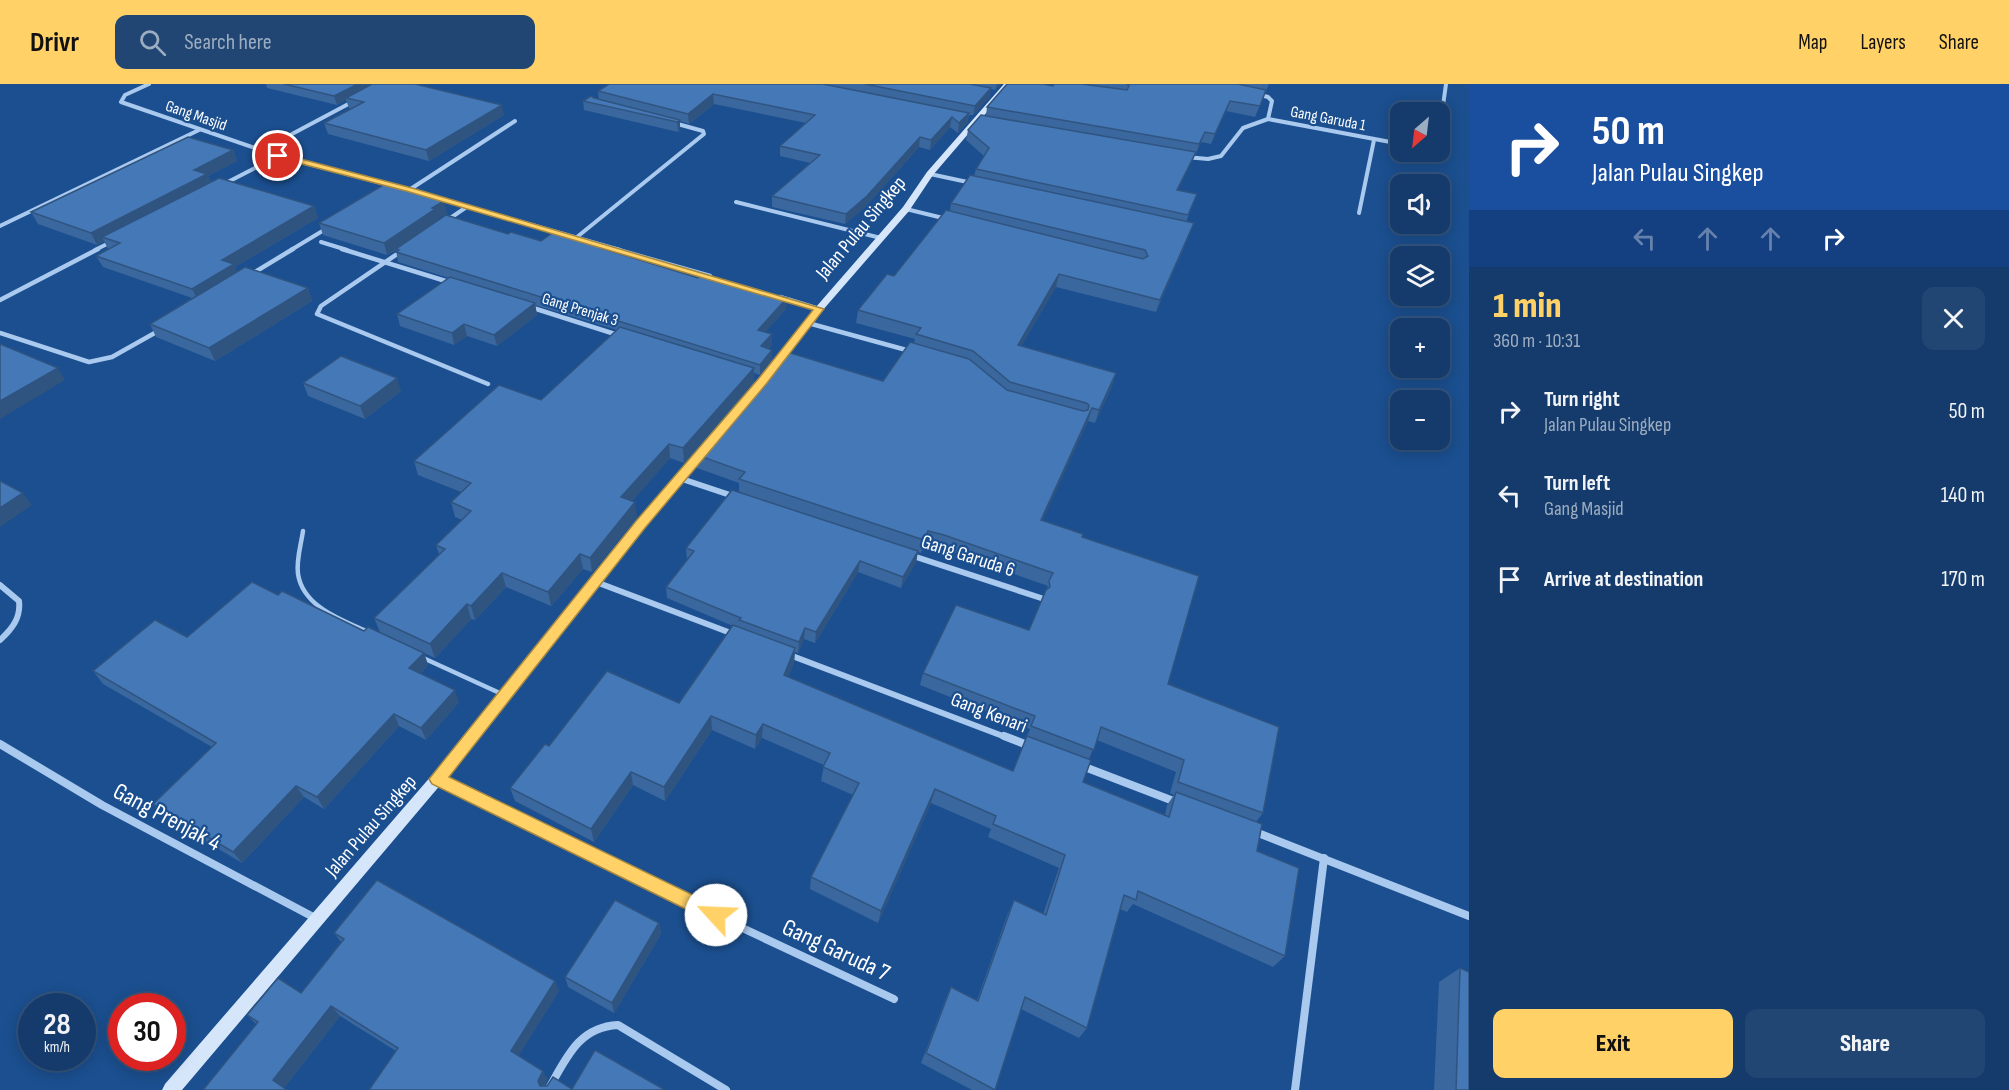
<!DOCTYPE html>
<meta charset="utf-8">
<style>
body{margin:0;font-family:"Sofia Sans Condensed",sans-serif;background:#214673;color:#f1f3f6;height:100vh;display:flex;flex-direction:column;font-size:22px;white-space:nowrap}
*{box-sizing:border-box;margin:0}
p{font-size:20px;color:#9dadc1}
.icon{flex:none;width:33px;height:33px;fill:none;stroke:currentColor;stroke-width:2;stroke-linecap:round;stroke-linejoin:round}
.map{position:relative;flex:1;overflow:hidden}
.sheet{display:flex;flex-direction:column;background:#143b6b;width:540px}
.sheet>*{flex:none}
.guide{background:#1a4fa0;color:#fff;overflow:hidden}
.needle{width:39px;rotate:208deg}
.controls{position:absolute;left:1390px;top:18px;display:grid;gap:12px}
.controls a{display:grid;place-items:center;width:60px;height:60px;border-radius:12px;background:#143b6b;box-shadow:0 3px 15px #0003,0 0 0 2px #33557e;font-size:30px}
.speed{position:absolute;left:18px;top:909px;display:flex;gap:12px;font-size:30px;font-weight:700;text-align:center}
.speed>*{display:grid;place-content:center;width:78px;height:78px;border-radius:50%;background:#143b6b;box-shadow:0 3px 15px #0003,0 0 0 2px #33557e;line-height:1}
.speed small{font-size:15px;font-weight:400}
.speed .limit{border:9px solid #d22;background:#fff;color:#111}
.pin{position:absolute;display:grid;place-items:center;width:51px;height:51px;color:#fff;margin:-26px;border:3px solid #fff;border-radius:50%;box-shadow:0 2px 6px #0007}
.me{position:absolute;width:66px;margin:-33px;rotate:295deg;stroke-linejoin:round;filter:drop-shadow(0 0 4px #0008)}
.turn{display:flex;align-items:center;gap:21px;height:126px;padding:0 24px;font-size:27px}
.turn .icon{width:78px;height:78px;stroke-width:2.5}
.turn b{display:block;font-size:42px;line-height:51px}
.lanes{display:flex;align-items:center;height:57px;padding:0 24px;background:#0003;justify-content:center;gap:30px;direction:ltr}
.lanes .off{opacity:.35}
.round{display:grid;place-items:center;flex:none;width:63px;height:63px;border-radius:12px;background:#214673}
.head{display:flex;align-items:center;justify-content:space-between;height:102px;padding:0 24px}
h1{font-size:36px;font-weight:800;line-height:45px;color:#ffd166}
.button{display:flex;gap:12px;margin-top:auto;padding:12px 24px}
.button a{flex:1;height:69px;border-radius:12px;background:#ffd166;color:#111;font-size:24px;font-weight:800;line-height:69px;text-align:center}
.button a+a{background:#214673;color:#f1f3f6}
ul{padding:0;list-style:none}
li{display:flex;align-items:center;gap:18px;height:84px;padding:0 24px}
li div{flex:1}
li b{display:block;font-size:22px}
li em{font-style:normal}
header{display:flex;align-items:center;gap:36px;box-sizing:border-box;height:84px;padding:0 30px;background:#ffd166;color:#111}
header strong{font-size:28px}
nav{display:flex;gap:33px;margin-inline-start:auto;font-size:21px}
.search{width:420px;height:54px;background:#214673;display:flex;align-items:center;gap:15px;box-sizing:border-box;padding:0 21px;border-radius:12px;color:#9dadc1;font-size:22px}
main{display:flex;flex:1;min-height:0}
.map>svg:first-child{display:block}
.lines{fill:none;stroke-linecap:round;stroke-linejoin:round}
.lane{stroke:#a9c9ee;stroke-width:4.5}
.street-far3{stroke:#a9c9ee;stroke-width:4}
.street-far2{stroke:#a9c9ee;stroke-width:4.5}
.street-far1{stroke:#a9c9ee;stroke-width:6}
.street{stroke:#a9c9ee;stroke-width:8}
.secondary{fill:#d6e6fa;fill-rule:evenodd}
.wall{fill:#3a679d;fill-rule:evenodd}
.shaded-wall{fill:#305480}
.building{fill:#4478b7;stroke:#305480;stroke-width:1.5}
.route{fill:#ffd166;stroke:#a68842;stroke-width:1.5}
.labels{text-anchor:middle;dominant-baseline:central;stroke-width:4.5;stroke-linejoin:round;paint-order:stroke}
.far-street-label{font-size:16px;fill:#fff;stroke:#1b4f8f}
.street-label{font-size:20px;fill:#fff;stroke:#1b4f8f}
.near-street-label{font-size:24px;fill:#fff;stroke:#1b4f8f}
</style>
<header>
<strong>Drivr</strong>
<div class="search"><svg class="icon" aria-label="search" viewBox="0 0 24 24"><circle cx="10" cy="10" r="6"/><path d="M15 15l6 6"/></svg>Search here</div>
<nav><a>Map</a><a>Layers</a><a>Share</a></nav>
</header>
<main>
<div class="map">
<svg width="1469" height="1006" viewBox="0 0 1469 1006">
<rect width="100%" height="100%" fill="#1b4f8f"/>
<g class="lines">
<!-- lane -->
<g class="lane">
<path d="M303,447C301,461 296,476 298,490C303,523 342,536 368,548"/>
<path d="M421,573L504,611"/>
</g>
<!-- street-far3 -->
<g class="street-far3">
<path d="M149,0L125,11L121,18L278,72L409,106L620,166"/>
<path d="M1257,10L1268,13L1272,17L1268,35"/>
<path d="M1440,43L1446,0"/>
<path d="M262,66L354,17"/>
<path d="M1186,73L1208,75L1221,72L1243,44L1268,35L1401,60"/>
<path d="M930,90L972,99"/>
<path d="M224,100L278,72"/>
<path d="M409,106L515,37"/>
<path d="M736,118L881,154"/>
<path d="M906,125L947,135"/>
<path d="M1359,129L1374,56"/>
<path d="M446,137L468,122"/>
<path d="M0,142L199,46"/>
<path d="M577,153L704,50L703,47L674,39"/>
<path d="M321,158L347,166"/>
<path d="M95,166L111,158"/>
<path d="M291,166L329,143"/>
</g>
<!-- street-far2 -->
<g class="street-far2">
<path d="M342,165L452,199"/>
<path d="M615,165L710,192"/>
<path d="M403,166L321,222L317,230L488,300"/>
<path d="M250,191L293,165"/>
<path d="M780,213L819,225"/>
<path d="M0,216L98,165"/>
<path d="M530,223L621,252"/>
<path d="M808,239L910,267"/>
<path d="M0,249L89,278L112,273L160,246"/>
</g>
<!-- street-far1 -->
<g class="street-far1">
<path d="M679,394L736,413"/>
<path d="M910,471L1041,514"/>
<path d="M596,498L736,551"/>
<path d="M0,501L19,517C21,534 12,545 0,556"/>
<path d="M787,570L1008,654"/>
</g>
<!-- street -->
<g class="street">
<path d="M1004,652L1030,662"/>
<path d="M0,660L102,721L317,835"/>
<path d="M1082,682L1176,718"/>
<path d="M438,696L676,813L894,915"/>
<path d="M1253,747L1469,832"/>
<path d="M548,1006C566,975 578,943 618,941L726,1006"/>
<path d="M1295,1006L1324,774"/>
</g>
<!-- secondary -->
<g class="secondary">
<path d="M1004,0H1011L933,91L909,127L822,227L780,281H774V277L816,223L903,123L927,88Z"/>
<path d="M708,358L712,359L713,361L712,363L644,443L442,699L182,1006H162L165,1000L432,691L636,437L704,359Z"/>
</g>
</g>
<!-- wall -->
<g class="wall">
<path d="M266,0H415L504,31L429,77L328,50L324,39L352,25L349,24L346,16L337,21L267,4Z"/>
<path d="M609,0H1000L999,2L995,6L991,5L989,14L973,31H969L967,39L958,49L950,43L930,66L919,63L866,122L845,140L772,123V112L810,79L780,72V62L806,39L714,20L689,40L680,37V46L678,48L584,26L583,17L594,14L599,16L598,7Z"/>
<path d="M1091,0H1269L1255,33L1226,27L1211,60L1201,58L1196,70H1195L1178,106L1197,110L1186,138L1189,152L1156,228L1056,203L1021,262L1116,289L1112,302L1095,339L1088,337L1042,436L1082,453L1168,600L1263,729L1256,738L1257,767L1285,872L1273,883L1133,820L1127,828L1120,825L1087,944L1079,954L1021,925L995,1006H972L921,979L946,914L951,903L977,916L1008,829L1014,816L1043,830L1059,784L988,753L991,745L931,719L878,839L810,805L811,793L853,711L821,697L824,681L762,654L755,665L712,646L665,717L633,701L594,758L515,717L510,704L549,662L679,619L733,542L667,514L666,503L687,476L686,464L739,408V399L697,384V371L883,297L914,259L915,255L856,239L858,226L894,192L950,127L951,119L974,92L976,85L984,72L966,56L968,46L986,32L987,23L1053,2L1091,1ZM926,460L941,464L1048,502L1029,546L923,589L920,601L1030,645L1013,687L788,593L794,579L795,568L798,569L804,555L815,559L858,488L901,504L916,478L918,468L921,469ZM1097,656L1176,688L1170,709L1174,711L1167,721L1165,731L1083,698L1089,675Z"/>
<path d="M233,66L237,77L208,92L211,98L314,122L318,134L235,183L237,188L308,204L312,217L215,277L156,253L150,240L192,214L103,183L96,172L109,165H108L104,157L97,161L38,140L31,128Z"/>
<path d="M447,129L437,135L438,136L541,157L605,162V166L786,225L765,248L772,250V261L768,265L772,276L760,291L754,289V299L684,379L670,374L632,417L637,433L592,488L583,485L551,522L506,503L475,536L471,535L435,574L424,569L428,581L420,590L459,618L426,656L399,642L324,725L304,713L242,779L162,731L153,720L212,663L103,600L93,587L187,553L278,511L364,547L380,548L374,534L439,470L436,461L462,436L455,433L451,418L461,408L418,391L414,377L541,316L617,246L535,221L537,231L497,262L467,252L454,261L400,242L397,230L449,194L398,178L396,166L387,171L323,151L319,139Z"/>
<path d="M303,299L401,307L365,335L308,312Z"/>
<path d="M659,839L661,850L614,929L568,903L565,893Z"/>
<path d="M334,849L559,907L518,972L547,995L544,1002L572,1005L369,1006L396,967L340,932L284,1004L203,1006L256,940L247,931L301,909L341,858Z"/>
<path d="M1460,884L1469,1006H1434L1439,898Z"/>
</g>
<!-- shaded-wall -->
<g class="shaded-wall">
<path d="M358,0H375L346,14V16L337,21L334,12Z"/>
<path d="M997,0H1000L999,2L995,6Z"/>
<path d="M991,4L989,14L973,31L975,22Z"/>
<path d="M713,10L714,20L689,40L688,30Z"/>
<path d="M1230,17L1226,27L1211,60L1215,50Z"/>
<path d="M502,21L504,31L429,77L426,66Z"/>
<path d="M969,29L967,39L958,49L959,39Z"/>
<path d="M952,33L950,43L930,66L931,56Z"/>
<path d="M680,36V46L678,48L677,38Z"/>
<path d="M1205,48L1201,58L1196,70L1199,60Z"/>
<path d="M920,53L919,63L866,122L845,140L846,130Z"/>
<path d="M233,66L237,77L208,92L212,101L102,153L104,157L97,161L91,149L194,86Z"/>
<path d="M1196,68L1192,78L1173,117L1177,106Z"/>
<path d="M444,117L447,129L437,135L438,137L387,171L384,159Z"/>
<path d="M314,122L318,134L235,183L239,192L198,216L192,205L222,176Z"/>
<path d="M1194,139L1189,152L1156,228L1160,216Z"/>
<path d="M1059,190L1056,203L1014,274L1018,261Z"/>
<path d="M308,204L312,217L215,277L209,264Z"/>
<path d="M787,214L786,225L758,256V246Z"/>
<path d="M535,219L537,231L497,262L494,251Z"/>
<path d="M464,240L467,252L454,261L452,249Z"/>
<path d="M772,250V261L761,273V262Z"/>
<path d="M772,266V276L760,291V281Z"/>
<path d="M58,284L65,296L0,335V317Z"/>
<path d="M754,284V299L684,379L683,364Z"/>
<path d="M1116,289L1112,302L1095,339L1099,326Z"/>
<path d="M397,294L401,307L365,335L360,322Z"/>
<path d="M1092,324L1088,337L1037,449L1041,436Z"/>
<path d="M669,360L670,374L623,428L621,413Z"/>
<path d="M23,409L32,421L0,443V424Z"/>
<path d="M635,418L637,433L592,488L590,474Z"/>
<path d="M928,447L926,460L921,469L924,456Z"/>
<path d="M918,467L916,478L901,504L903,493Z"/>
<path d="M580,470L583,485L551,522L548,508Z"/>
<path d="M860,477L858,488L815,559L816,548Z"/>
<path d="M502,489L506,503L475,536L471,522Z"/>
<path d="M467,520L471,535L435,574L430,560Z"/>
<path d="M805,544L804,555L798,569L799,558Z"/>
<path d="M795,564L794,579L783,605L784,591Z"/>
<path d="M424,569L428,581L414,596L409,584Z"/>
<path d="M455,606L459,618L426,656L421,644Z"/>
<path d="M394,630L399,642L324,725L317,713Z"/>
<path d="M711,632L712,646L665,717L664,703Z"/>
<path d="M763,640L762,654L755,665L756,651Z"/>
<path d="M631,688L633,701L594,758L591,745Z"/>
<path d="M296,702L304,713L242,779L233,768Z"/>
<path d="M935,705L931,719L878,839L881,827Z"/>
<path d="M659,839L661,850L614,929L612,919Z"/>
<path d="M555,897L559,907L516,976L511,967Z"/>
<path d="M331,922L340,932L283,1005L273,996Z"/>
<path d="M543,987L547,995L542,1005L538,997Z"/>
</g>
<!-- building -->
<g class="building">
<path d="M284,0H358L334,12Z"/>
<path d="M372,0H415L502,21L426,66L324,39L364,18L346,14Z"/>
<path d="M609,0H823L969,29L959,39L952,33L931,56L920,53L867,112L846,130L772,112L820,71L780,62L815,31L713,10L688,30L598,7Z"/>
<path d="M865,0H970L991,4L975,22Z"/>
<path d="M1007,0H1043L1053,2L1054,0H1082L1127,6L1129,2L1127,0H1238L1266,6L1260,22L1230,17L1215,50L1205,48L1199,60L987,23Z"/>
<path d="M591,12L594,14L680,36L677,38L583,17Z"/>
<path d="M981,31L1196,68L1177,106L1197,110L1188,131L976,85L989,64L968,46Z"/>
<path d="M188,53L233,66L194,86L207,90L91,149L31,128Z"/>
<path d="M970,91L1194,139L1160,216L1059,190L1018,261L1116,289L1099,326L1092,324L1041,436L1083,450L1082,453L1199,492L1168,600L1279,643L1263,729L1178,698L1184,676L1101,643L1094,666L1031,642L1035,632L923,589L956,521L1029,546L1046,506L1050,503L1049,497L1053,489L944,451L928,447L924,456L739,395L745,388L697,371L784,267L883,297L910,258L969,275L1007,306L1083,327L1088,326L1089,321L1086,319L1010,298L973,267L916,250L921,244L858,226L887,190L894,192L946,126L1143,175L1148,172L1145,166L951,119Z"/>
<path d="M219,94L314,122L222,176L234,180L192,205L96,172L120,159L102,153Z"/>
<path d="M385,100L444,117L432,124L435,125L384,159L319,139Z"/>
<path d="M446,131L508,150L511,148L541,157L555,147L605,162L601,164L698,194L702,190L787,214L758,246L772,250L761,262L772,266L760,281L396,168L399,166L396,165Z"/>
<path d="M245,183L308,204L209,264L150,240Z"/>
<path d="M450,193L535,219L494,251L464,240L452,249L397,230Z"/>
<path d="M620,243L754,284L683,364L669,360L621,413L635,418L590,474L580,470L548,508L502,489L471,522L467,520L430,560L374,534L445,465L436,461L471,427L451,418L471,399L414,377L499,301L541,316Z"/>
<path d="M0,260L58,284L0,317Z"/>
<path d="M341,272L397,294L360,322L303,299Z"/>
<path d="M0,397L23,409L0,424Z"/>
<path d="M732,406L918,467L903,493L860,477L816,548L805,544L799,558L739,536L741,534L666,503L694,467L686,464Z"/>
<path d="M252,498L278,511L282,507L364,547L368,543L424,569L409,584L455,606L421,644L394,630L317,713L296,702L233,768L153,720L216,659L93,587L155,536L187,553Z"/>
<path d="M733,541L795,564L784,591L1013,687L1027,652L1091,676L1083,698L1169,733L1176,708L1262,740L1257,767L1299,784L1285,872L1138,807L1136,816L1124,811L1087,944L1025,913L995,1006L926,969L951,903L978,917L1014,816L1046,831L1065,771L993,740L996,732L935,705L881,827L811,793L859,699L823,683L830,669L763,640L756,651L711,632L664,703L631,688L591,745L510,704L545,660L549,662L607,587L679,619Z"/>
<path d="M377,796L555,897L511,967L543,987L538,997L540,1002H547L553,993L572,1005L595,966L665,1006H369L398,964L331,922L273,996L287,1006H203L258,938L247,931L278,894L301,909L344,855L334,849Z"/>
<path d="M615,816L659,839L612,919L565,893Z"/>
<path d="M1460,884L1469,888V1006H1456Z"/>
</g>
<!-- route -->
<path class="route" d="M278,69L412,104L824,225L767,299L645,444L449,693L722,825L725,831L722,837L716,840L710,837L432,700L429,695L636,437L759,294L813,226L406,107L275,73L274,72Z"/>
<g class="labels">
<!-- far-street labels -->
<g class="far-street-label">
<text transform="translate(196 32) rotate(19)">Gang Masjid</text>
<text transform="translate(1328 35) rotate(11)">Gang Garuda 1</text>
<text transform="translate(580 226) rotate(17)">Gang Prenjak 3</text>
</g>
<!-- street labels -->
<g class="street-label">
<text transform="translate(861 144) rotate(-50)">Jalan Pulau Singkep</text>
<text transform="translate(968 472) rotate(18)">Gang Garuda 6</text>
<text transform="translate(989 629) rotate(21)">Gang Kenari</text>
<text transform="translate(371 742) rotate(-49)">Jalan Pulau Singkep</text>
</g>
<!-- near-street labels -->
<g class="near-street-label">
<text transform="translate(167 733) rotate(28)">Gang Prenjak 4</text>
<text transform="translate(836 866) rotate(25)">Gang Garuda 7</text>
</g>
</g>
</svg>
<div class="controls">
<a><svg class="needle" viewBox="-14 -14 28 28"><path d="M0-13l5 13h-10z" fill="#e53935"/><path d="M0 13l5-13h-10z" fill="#9dadc1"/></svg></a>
<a><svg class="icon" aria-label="sound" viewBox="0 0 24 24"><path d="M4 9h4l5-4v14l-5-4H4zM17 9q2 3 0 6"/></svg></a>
<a><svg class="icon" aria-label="layers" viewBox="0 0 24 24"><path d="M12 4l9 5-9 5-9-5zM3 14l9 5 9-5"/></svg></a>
<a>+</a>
<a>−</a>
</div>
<div class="speed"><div>28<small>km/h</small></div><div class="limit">30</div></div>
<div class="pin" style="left:278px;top:72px;background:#d93025"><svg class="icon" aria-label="arrive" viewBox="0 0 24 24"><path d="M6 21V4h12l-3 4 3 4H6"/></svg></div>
<svg class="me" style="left:716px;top:831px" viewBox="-20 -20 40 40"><circle r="19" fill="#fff"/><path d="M0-13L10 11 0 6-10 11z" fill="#ffd166"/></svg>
</div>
<section class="sheet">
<div class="guide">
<div class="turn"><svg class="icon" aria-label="right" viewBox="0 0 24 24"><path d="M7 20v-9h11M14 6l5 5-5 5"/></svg><div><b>50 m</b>Jalan Pulau Singkep</div></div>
<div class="lanes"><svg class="icon off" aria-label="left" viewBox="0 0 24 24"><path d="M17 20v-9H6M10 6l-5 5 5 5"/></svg><svg class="icon off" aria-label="ahead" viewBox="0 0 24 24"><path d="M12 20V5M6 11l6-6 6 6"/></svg><svg class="icon off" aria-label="ahead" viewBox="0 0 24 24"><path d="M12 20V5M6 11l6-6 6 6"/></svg><svg class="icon" aria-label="right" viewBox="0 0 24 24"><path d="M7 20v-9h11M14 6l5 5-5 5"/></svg></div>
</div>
<div class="head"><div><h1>1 min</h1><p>360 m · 10:31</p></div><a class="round"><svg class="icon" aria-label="close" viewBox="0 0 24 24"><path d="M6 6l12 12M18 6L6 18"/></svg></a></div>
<ul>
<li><svg class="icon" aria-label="right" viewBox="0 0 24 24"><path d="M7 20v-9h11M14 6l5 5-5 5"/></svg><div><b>Turn right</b><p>Jalan Pulau Singkep</p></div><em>50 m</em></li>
<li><svg class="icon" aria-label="left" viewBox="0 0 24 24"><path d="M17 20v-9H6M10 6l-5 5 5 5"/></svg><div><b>Turn left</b><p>Gang Masjid</p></div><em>140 m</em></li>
<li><svg class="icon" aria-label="arrive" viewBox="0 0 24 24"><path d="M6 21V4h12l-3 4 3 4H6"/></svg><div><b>Arrive at destination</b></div><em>170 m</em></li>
</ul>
<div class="button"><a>Exit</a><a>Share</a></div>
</section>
</main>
